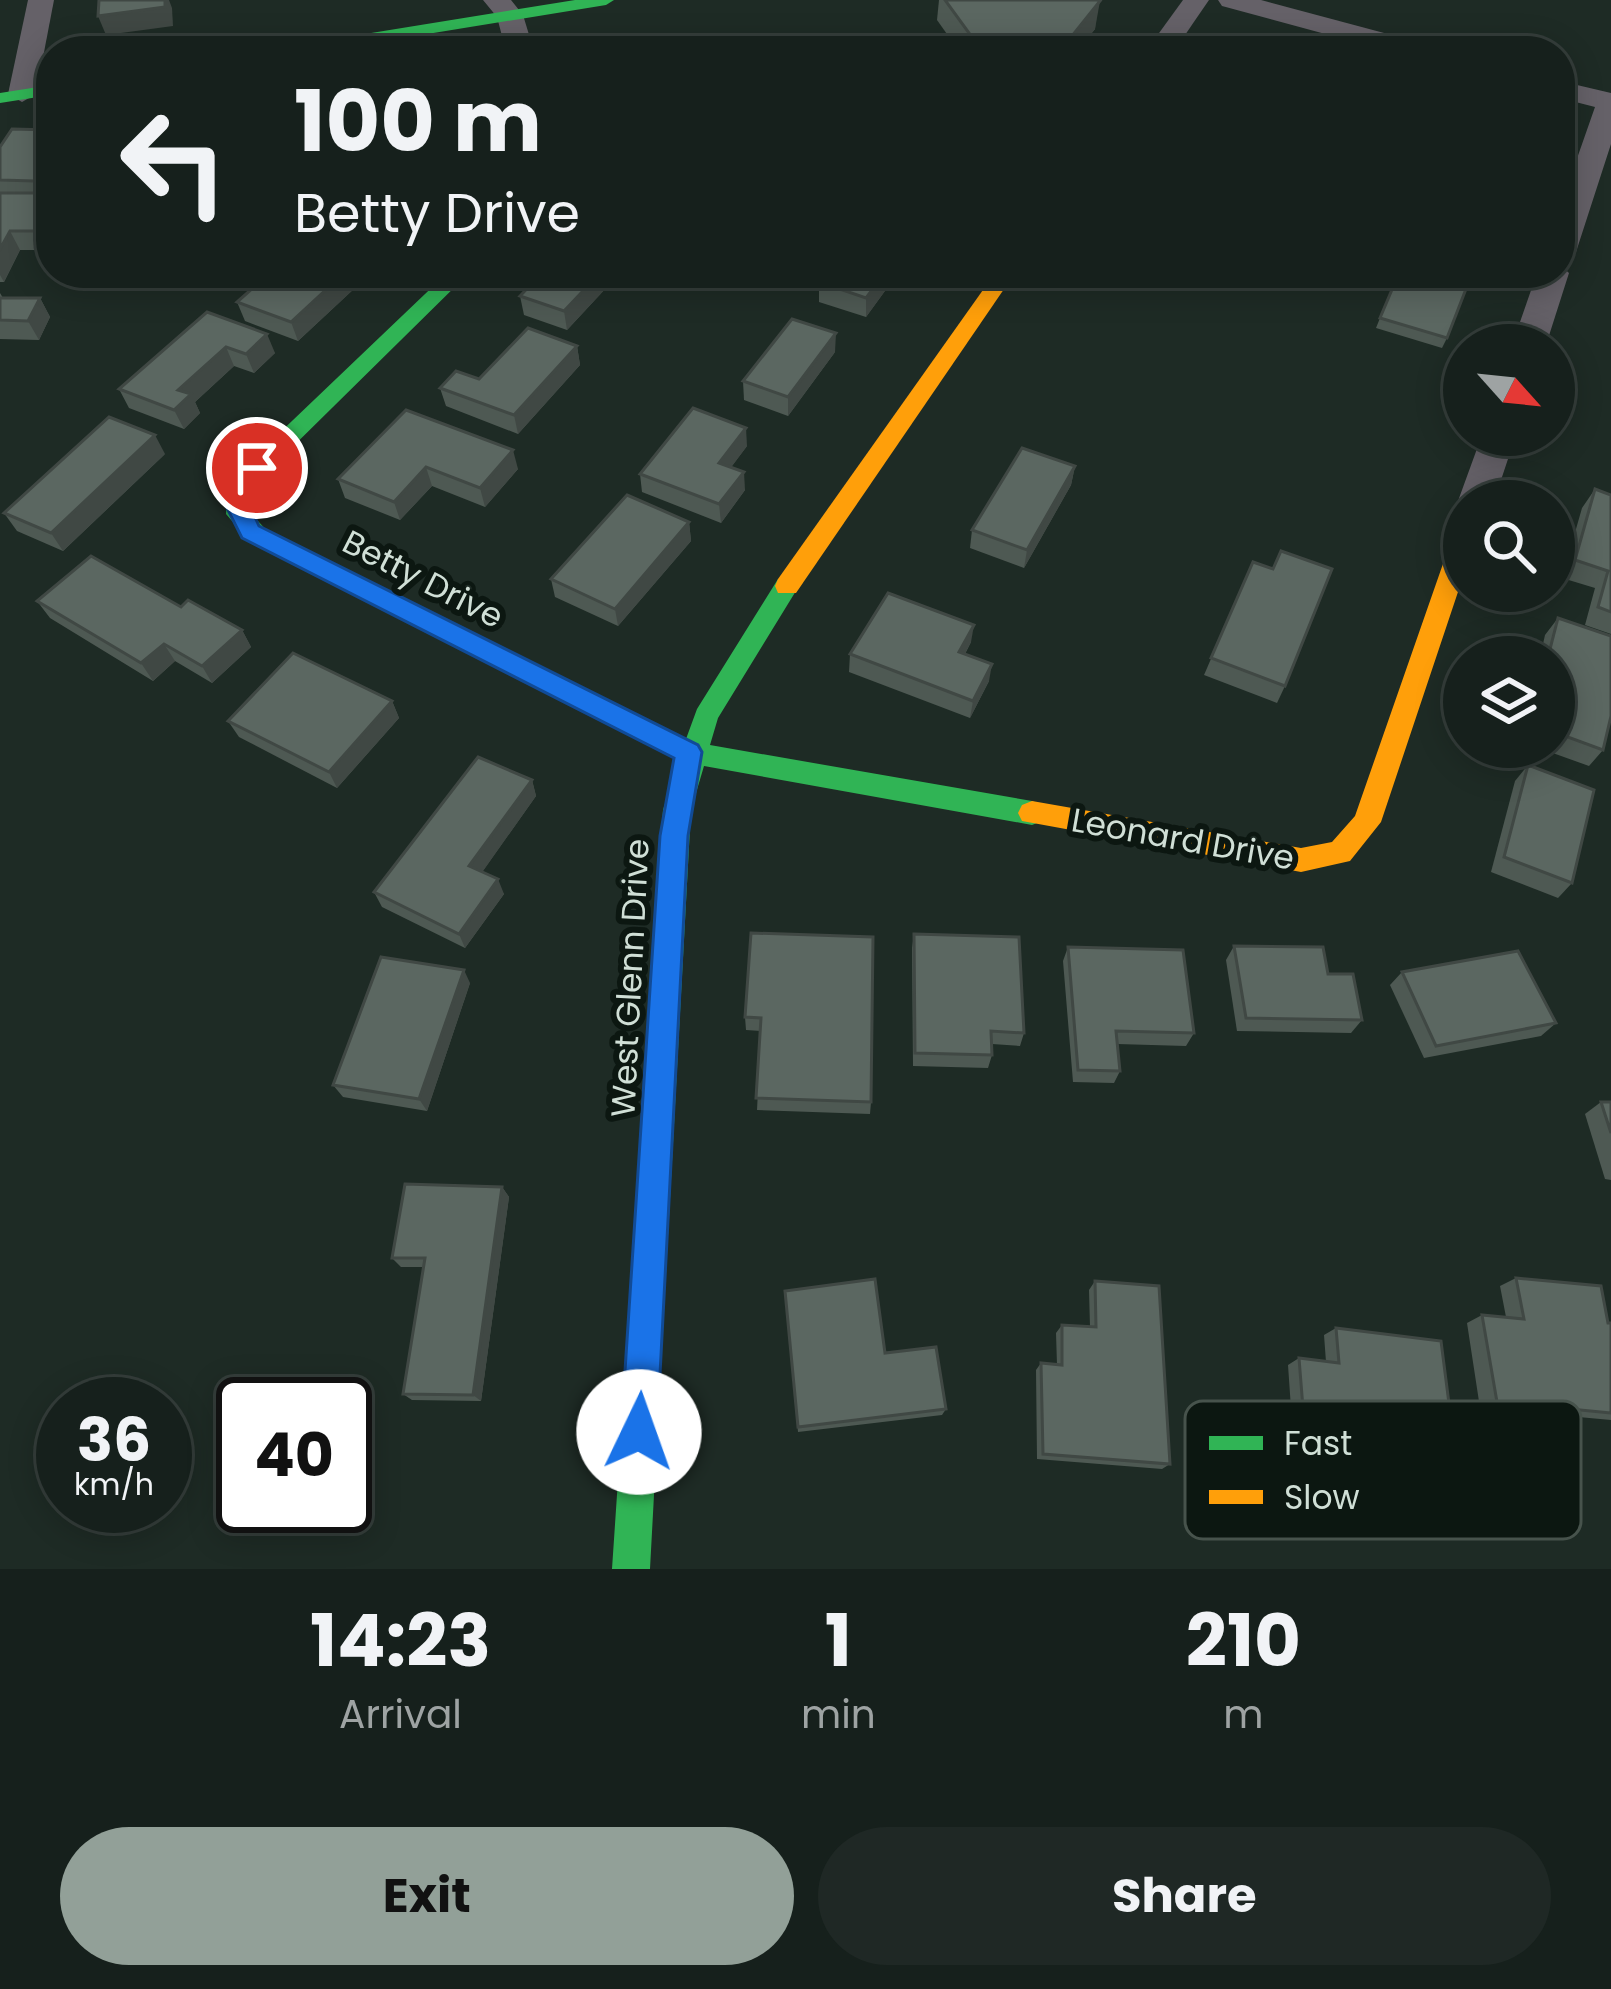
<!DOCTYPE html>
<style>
body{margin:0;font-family:Poppins,sans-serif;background:#1f2825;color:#f1f3f6;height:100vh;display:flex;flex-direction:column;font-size:45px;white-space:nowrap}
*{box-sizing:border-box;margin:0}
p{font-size:39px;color:#9ea3a3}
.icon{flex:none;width:66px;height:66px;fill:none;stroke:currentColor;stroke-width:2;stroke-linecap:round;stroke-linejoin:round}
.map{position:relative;height:1569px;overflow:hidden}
.side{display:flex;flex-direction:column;background:#16201c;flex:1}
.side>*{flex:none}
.guide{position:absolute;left:36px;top:36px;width:1539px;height:252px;border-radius:48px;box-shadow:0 6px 30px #0003,0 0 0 3px #353e3b;background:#16201c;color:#f1f3f6;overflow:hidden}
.needle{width:78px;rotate:117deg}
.fabs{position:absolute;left:1443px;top:324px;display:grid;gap:24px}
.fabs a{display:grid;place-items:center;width:132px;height:132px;border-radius:50%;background:#16201c;box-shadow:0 6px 30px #0003,0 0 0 3px #353e3b;font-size:60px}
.speed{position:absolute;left:36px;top:1377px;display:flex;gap:24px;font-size:60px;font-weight:700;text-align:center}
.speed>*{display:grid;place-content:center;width:156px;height:156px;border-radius:50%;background:#16201c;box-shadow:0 6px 30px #0003,0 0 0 3px #353e3b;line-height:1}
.speed small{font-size:30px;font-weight:400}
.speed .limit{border:6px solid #111;border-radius:18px;background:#fff;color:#111}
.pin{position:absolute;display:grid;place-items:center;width:102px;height:102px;color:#fff;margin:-51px;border:6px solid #fff;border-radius:50%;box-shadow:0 3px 12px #0007}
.me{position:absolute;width:132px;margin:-66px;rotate:3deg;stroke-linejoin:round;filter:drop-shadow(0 0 9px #0008)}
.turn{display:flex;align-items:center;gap:42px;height:252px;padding:0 60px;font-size:54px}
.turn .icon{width:156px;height:156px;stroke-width:2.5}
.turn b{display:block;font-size:84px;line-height:102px}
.eta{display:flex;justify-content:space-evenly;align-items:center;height:204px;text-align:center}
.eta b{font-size:72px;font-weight:700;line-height:84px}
.button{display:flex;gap:24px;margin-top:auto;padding:24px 60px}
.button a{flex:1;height:138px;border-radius:72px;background:#92a098;color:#111;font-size:48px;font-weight:700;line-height:138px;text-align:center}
.button a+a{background:#1f2825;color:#f1f3f6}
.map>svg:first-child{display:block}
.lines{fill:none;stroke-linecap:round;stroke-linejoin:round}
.street{fill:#656168;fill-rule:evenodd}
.fast{fill:#30b455;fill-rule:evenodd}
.slow{fill:#ff9f0a;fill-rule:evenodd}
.wall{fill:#4e5953}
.shaded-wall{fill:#404844}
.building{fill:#5b6761;stroke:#404844;stroke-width:3}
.route{fill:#1a73e8;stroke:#114b97;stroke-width:3}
.labels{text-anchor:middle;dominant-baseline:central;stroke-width:12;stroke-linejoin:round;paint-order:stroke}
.street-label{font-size:33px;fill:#d0dfd6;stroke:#0c1711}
.key{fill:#0c1711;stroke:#47534c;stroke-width:3}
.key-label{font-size:33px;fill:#d0dfd6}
</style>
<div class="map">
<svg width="1611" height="1569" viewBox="0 0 1611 1569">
<rect width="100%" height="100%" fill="#1e2b25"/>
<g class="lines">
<!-- street -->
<g class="street">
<path d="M28,0H54L36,94L22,102L8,94Z"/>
<path d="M483,0H511L523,15L534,51H506L497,17Z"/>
<path d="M1183,0H1209L1174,51H1146Z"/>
<path d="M1218,0H1261L1429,45L1433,51H1388L1222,6Z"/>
<path d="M1560,81L1611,93V144L1576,252L1560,262V207L1595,107L1560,98Z"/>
<path d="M1560,265L1569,273L1546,345H1512L1537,273H1560Z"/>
<path d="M1482,435H1516L1494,501H1464V511L1458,501Z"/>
</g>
<!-- fast -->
<g class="fast">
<path d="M575,0H614L606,5L323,51H282L291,46Z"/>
<path d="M51,85V95L0,103V93Z"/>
<path d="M447,273H469L265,474L251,494L250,512L268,532L686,739L697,709L778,579H796L799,586L718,718L710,745L1032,801L1042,805L1046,813L1042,821L1032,825L704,766L691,810L650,1569H612L663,810L679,760L252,544L226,514L227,493L249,462Z"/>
</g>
<!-- slow -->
<g class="slow">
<path d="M995,273H1015L796,593H778L775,586L778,579Z"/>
<path d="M1464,529V574L1381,822L1350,861L1301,872L1022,821L1018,813L1022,805L1032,801L1301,848L1332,842L1355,816L1452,538Z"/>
</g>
</g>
<!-- wall -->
<g class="wall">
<path d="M939,0H1097L1095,29L1077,51H959L937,20Z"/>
<path d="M51,130V188L48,193H51V250H20L4,282H0V147Z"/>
<path d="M371,273L298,341L245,321L237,302Z"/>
<path d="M542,273H620L567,330L524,315L520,296Z"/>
<path d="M898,273L866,317L819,302V282Z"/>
<path d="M0,293L3,298H40L50,317L39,340L0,339Z"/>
<path d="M207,312L275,353L254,373L234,366L195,402L200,413L184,429L129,408L119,389Z"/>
<path d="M1380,318L1447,338L1442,348L1376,328Z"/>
<path d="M577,346L580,365L518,434L446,406L440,388L479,379Z"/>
<path d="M835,352L788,416L744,400L743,381Z"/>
<path d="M406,410L518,469L485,507L432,486L400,520L345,498L338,479Z"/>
<path d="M747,446L731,467L745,490L721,523L642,492L640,474Z"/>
<path d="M165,454L63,551L17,531L4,513Z"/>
<path d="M1075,466L1071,485L1024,568L970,548L972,530Z"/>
<path d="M1595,489L1611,495V634L1585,625L1595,588L1562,578L1582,508Z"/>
<path d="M689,522L691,541L618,626L555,597L551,579Z"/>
<path d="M1253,562L1285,686L1277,703L1204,675Z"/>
<path d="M37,601L181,607L242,630L251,647L212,683L175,661L153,681L50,618Z"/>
<path d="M1558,618L1603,750L1589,766L1536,747H1554V657H1540L1545,635Z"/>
<path d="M971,642L965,654L989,681L970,718L849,672L850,654Z"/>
<path d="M392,701L399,718L337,788L239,737L228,721Z"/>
<path d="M1528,765L1572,883L1558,898L1491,872L1515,781Z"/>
<path d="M532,780L536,796L482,872L504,894L465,948L382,907L374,892Z"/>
<path d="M751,933L871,1102L870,1114L757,1110L761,1031L746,1030L745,1017Z"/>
<path d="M914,934L1024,1033L1020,1046L992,1044V1055L988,1068L913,1066L912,948Z"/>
<path d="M1234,946L1328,974L1362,1020L1351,1033L1237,1031L1226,960Z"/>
<path d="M1068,947L1194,1033L1186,1046L1117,1044L1120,1071L1114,1083L1073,1082L1063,961Z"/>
<path d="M1402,972L1556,1023L1541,1036L1424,1058L1390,985Z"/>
<path d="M470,983L427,1111L343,1097L333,1085Z"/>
<path d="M1601,1102H1611V1180L1605,1179L1585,1114Z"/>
<path d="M502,1187L509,1197L481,1401L412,1400L403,1394L424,1267H401L392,1258Z"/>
<path d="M1516,1278L1611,1323V1420L1480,1408L1467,1323L1482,1315L1506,1317L1500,1286Z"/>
<path d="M1095,1281L1170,1464L1162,1469L1037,1459L1036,1370L1041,1363L1057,1365L1056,1333L1062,1325L1090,1327L1089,1290Z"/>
<path d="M785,1291L885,1353L946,1409L942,1415L798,1432Z"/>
<path d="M1336,1328L1457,1466L1441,1471L1294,1452L1288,1365L1299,1358L1326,1362L1324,1335Z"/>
</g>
<!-- shaded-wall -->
<g class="shaded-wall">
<path d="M165,0H169L172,8L173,26L106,35L98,16Z"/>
<path d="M1100,1L1095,29L1077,51H1060Z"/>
<path d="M43,165L51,180V188L44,200L34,181Z"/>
<path d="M10,231L20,250L4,282L0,275V249Z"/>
<path d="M344,273H371L298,341L291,322Z"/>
<path d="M600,273H620L567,330L564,311Z"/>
<path d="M885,273H898L866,317V298Z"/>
<path d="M40,298L50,317L39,340L28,321Z"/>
<path d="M836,333L835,352L788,416V397Z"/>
<path d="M267,334L275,353L254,373L246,354Z"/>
<path d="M577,346L580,365L518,434L514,415Z"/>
<path d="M226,347L234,366L195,402L200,413L184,429L174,410L178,390Z"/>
<path d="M746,428L747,446L721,481L719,463Z"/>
<path d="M155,435L165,454L63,551L51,533Z"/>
<path d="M513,450L518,469L485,507L480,488Z"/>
<path d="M1075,466L1071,485L1024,568L1027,550Z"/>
<path d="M426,467L432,486L400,520L394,502Z"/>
<path d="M744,472L745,490L721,523L719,504Z"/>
<path d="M689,522L691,541L618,626L615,609Z"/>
<path d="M974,625L971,642L957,669L959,652Z"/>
<path d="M242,630L251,647L212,683L202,666Z"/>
<path d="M164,644L175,661L153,681L141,663Z"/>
<path d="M992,664L989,681L970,718L973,701Z"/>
<path d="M392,701L399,718L337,788L329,772Z"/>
<path d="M532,780L536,796L476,881L469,866Z"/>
<path d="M498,879L504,894L465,948L459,934Z"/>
<path d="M464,970L470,983L427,1111L419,1099Z"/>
<path d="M502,1187L509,1197L481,1401L473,1395Z"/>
</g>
<!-- building -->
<g class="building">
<path d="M99,0H165V7L98,16Z"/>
<path d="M945,0H1097L1100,1L1060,51H982Z"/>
<path d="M12,129L51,130V165H43L34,181L0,180V147Z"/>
<path d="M0,193H51V201L48,207H51V231H10L0,249Z"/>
<path d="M270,273H344L291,322L237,302Z"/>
<path d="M542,273H600L564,311L520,296Z"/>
<path d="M826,273H885L866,298L819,282Z"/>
<path d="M1399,273H1460L1471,276L1447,338L1380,318Z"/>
<path d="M0,298H40L28,321L0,320Z"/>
<path d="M207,312L267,334L246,354L226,347L178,390L191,394L174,410L119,389Z"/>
<path d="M792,319L836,333L788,397L743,381Z"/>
<path d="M528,328L577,346L514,415L440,388L456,371L479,379Z"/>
<path d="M693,408L746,428L719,463L744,472L719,504L640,474Z"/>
<path d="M406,410L513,450L480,488L426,467L394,502L338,479Z"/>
<path d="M109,417L155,435L51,533L4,513Z"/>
<path d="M1022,448L1075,466L1027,550L972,530Z"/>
<path d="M1595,489L1611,495V612L1598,607L1608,571L1575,560Z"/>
<path d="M627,495L689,522L615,609L551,579Z"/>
<path d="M1281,551L1332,569L1285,686L1211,658L1253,562L1273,569Z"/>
<path d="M91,556L181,607L188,600L242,630L202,666L164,644L141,663L37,601Z"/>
<path d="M888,593L974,625L959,652L992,664L973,701L850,654Z"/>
<path d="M1558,618L1611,636V716L1603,750L1554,732V657H1548Z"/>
<path d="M293,653L392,701L329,772L228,721Z"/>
<path d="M478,757L532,780L469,866L498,879L459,934L374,892Z"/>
<path d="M1528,765L1594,790L1572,883L1504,857Z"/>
<path d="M751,933L873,937L871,1102L756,1098L761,1018L745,1017Z"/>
<path d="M914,934L1019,937L1024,1033L991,1031L992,1055L915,1053Z"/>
<path d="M1234,946L1323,947L1328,974H1353L1362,1020L1246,1018Z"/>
<path d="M1068,947L1183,950L1194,1033L1116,1031L1120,1071L1078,1070Z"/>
<path d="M1518,951L1556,1023L1436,1046L1402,972Z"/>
<path d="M381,957L464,970L419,1099L333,1085Z"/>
<path d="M1601,1102H1611V1133Z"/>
<path d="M405,1184L502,1187L473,1395L403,1394L425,1258H392Z"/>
<path d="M1516,1278L1601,1286L1608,1323H1611V1413L1497,1402L1482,1315L1524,1319Z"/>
<path d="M875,1279L885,1353L936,1347L946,1409L798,1427L785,1291Z"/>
<path d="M1095,1281L1159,1286L1170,1464L1043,1454L1041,1363L1062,1365V1325L1096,1327Z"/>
<path d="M1336,1328L1441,1341L1457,1466L1306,1446L1299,1358L1339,1363Z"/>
</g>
<!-- route -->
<path class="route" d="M257,460L269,468L249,504L259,526L698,745L702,752L688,836L657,1432L652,1444L639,1449L626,1444L621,1432L660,836L674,758L242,538L225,504L249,462Z"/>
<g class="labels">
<!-- street labels -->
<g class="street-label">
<text transform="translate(423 579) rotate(27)">Betty Drive</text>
<text transform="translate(1183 839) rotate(10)">Leonard Drive</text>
<text transform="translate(630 978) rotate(-87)">West Glenn Drive</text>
</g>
</g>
<!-- legend -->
<rect x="1185" y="1401" width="396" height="138" rx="18" class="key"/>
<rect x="1209" y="1436" width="54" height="14" fill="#30b455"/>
<rect x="1209" y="1490" width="54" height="14" fill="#ff9f0a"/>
<g class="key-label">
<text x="1284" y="1455">Fast</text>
<text x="1284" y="1509">Slow</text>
</g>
</svg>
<div class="fabs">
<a><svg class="needle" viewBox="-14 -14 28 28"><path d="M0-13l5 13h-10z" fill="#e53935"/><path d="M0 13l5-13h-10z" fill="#9ea3a3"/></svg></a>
<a><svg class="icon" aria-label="search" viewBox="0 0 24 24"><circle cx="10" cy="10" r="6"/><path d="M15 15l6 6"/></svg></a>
<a><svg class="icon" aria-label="layers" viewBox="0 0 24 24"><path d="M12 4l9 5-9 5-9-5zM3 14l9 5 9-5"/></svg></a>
</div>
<div class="speed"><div>36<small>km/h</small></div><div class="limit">40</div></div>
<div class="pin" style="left:257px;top:468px;background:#d93025"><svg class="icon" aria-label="arrive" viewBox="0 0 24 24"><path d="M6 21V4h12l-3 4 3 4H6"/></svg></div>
<svg class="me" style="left:639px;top:1432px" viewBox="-20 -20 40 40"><circle r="19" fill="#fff"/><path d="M0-13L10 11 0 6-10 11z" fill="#1a73e8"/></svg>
<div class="guide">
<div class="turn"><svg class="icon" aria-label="left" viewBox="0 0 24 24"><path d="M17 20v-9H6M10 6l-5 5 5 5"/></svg><div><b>100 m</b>Betty Drive</div></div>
</div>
</div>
<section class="side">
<div class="eta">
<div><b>14:23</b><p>Arrival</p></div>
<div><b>1</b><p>min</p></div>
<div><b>210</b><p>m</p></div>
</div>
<div class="button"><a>Exit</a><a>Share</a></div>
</section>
